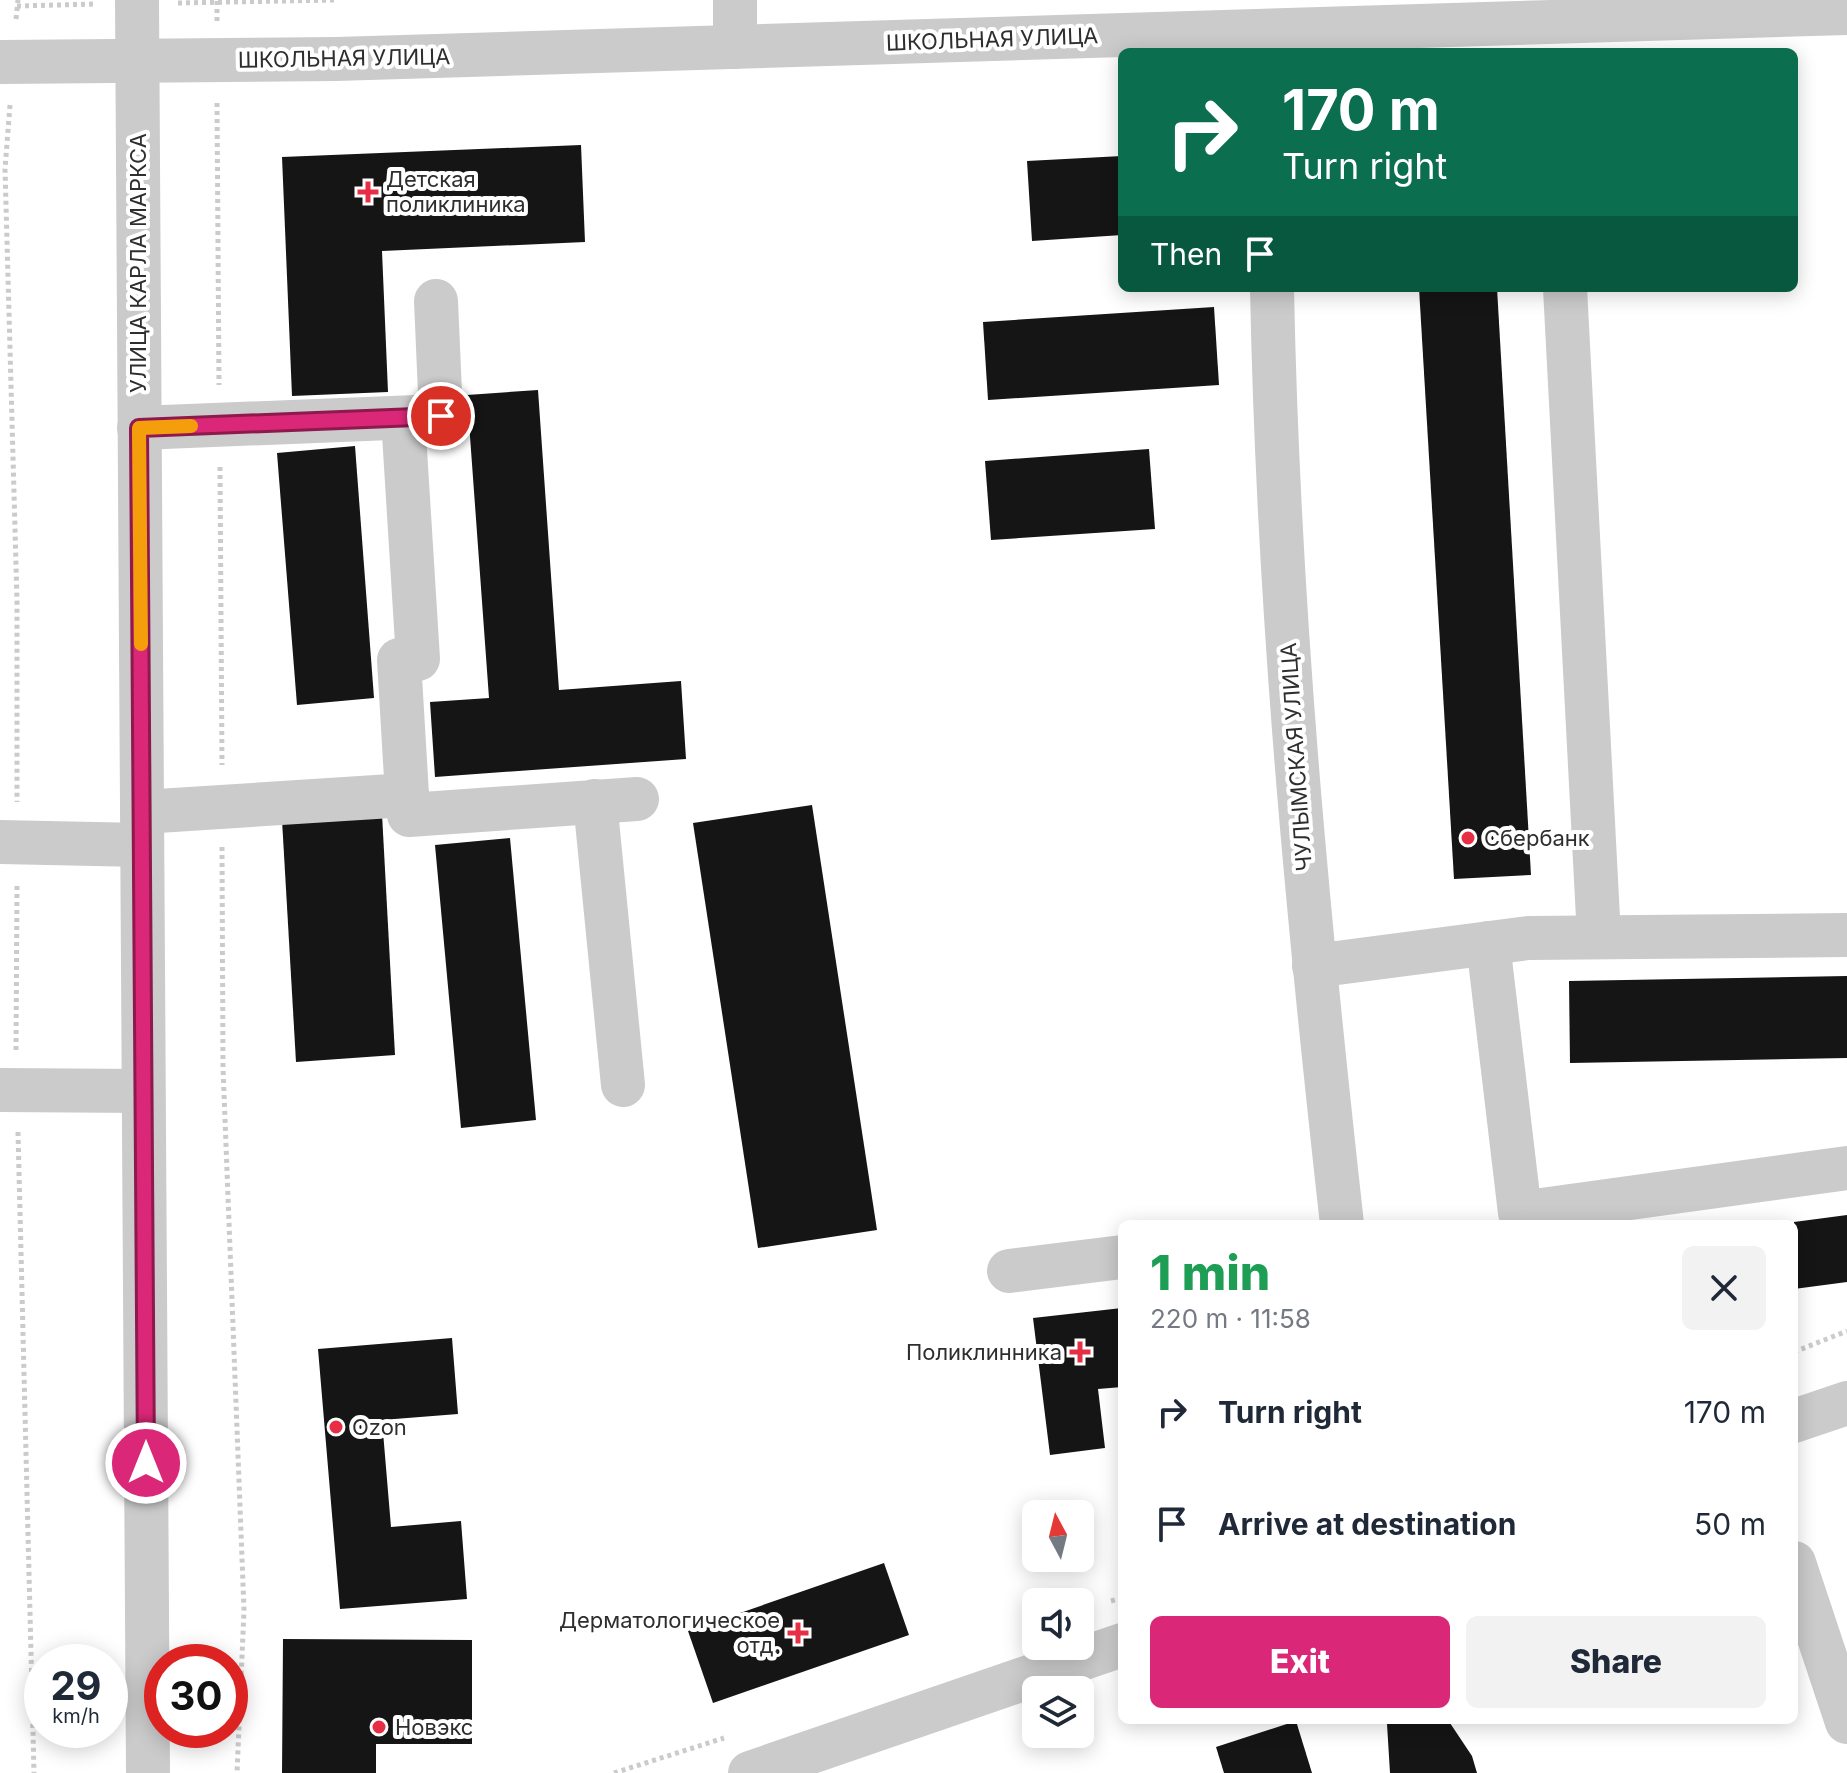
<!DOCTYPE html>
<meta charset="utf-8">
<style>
body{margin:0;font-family:Inter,sans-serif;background:#f2f2f3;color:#1f2937;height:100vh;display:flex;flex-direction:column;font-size:30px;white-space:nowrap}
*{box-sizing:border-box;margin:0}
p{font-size:26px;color:#747a83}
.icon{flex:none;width:44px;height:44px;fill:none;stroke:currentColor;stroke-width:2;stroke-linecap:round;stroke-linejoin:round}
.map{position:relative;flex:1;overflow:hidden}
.sheet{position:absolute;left:1118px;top:1220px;width:680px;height:504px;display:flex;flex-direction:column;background:#fff;border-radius:12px;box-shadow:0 4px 20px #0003}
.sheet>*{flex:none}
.guide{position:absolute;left:1118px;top:48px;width:680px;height:244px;border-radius:12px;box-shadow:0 4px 20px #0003;background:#0b6e4f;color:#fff;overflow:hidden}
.needle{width:52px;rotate:353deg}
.fabs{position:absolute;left:1022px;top:1500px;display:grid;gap:16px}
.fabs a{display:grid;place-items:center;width:72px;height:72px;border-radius:12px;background:#fff;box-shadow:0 4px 20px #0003;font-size:40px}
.speed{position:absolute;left:24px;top:1644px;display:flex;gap:16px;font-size:40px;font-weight:700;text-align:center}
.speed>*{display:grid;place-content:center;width:104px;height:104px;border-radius:50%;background:#fff;box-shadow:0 4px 20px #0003;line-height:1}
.speed small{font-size:20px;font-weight:400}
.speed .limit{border:12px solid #d22;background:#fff;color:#111}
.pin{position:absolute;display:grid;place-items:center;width:68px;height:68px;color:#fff;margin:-34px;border:4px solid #fff;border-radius:50%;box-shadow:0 2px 8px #0007}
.me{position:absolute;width:88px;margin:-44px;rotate:0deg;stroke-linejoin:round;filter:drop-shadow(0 0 6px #0008)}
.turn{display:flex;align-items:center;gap:28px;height:168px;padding:0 32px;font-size:36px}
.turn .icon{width:104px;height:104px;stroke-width:2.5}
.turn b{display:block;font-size:56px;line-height:68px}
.then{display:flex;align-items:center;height:76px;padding:0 32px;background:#0003;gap:16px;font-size:30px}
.round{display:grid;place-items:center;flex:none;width:84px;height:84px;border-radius:12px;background:#f2f2f3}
.summary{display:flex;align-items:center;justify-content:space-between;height:136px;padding:0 32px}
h1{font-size:48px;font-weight:800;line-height:60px;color:#1e9e55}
.primary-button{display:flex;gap:16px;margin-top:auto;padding:16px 32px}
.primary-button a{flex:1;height:92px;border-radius:12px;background:#db2777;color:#fff;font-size:32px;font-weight:800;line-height:92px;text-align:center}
.primary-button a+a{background:#f2f2f3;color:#1f2937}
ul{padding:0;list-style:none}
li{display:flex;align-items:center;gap:24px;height:112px;padding:0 32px}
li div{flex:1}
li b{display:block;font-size:30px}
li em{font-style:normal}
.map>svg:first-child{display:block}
.building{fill:#151515}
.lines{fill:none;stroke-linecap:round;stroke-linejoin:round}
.path{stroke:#cbcbcb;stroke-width:5;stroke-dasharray:4 4;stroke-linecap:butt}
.minor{stroke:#cbcbcb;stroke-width:44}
.route-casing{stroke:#8e194d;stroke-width:20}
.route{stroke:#db2777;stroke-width:14}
.slow{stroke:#f59e0b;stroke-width:14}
.poi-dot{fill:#e62e44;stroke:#fff;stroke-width:3}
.labels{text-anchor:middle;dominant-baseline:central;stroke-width:8;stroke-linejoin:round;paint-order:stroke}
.street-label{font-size:22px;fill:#2e2e2e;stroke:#fff}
.poi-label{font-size:22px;fill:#2e2e2e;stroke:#fff;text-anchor:start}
</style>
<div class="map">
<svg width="1847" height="1773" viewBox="0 0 1847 1773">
<rect width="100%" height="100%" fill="#fff"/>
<!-- building -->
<g class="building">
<path d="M581,145L585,242L382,251L388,392L292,396L282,157Z"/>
<path d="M1122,156V235L1032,241L1027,161Z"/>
<path d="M1419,288H1497L1531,875L1454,879Z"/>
<path d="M1214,307L1219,385L988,400L983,322Z"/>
<path d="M538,390L559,690L681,681L686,759L435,777L430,702L489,698L467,395Z"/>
<path d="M355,446L374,698L297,705L277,453Z"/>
<path d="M1149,449L1155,529L991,540L985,461Z"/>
<path d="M812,805L877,1230L758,1248L693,823Z"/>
<path d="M382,814L395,1055L296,1062L282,820Z"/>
<path d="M510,838L536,1120L461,1128L435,845Z"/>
<path d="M1847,976V1058L1570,1063L1569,981Z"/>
<path d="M1847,1215V1282L1794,1289V1222Z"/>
<path d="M1122,1308V1387L1098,1389L1105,1448L1050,1455L1033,1318Z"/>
<path d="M452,1338L458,1414L382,1420L391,1527L461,1521L467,1599L340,1609L318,1349Z"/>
<path d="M884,1563L909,1635L713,1703L688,1631Z"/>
<path d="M283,1639L472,1640V1744H376V1773H282Z"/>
<path d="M1402,1720H1448L1472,1756L1477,1773H1390L1387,1724L1402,1723Z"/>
<path d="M1296,1721L1312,1773H1224L1216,1747Z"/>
</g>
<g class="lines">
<!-- path -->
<g class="path">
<path d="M178,3L334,0"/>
<path d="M17,6L96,4"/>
<path d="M16,19L18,0"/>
<path d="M217,21V0"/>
<path d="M217,103L219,385"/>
<path d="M10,105L5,169L17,601V802"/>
<path d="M220,467L222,765"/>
<path d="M222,847L223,1067L244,1610L237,1773"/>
<path d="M16,1050L17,884"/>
<path d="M18,1132L34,1773"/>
<path d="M1794,1352L1847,1331"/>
<path d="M1111,1601L1122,1598"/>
<path d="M614,1773L724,1738"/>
</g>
<!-- minor -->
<g class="minor">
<path d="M137,0L148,1773"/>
<path d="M735,0V47"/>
<path d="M0,62L336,59L1847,13"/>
<path d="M1272,288C1278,603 1307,911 1342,1224"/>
<path d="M1565,288L1599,937"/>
<path d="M139,428L441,416L436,301"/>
<path d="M407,795L409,815L637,799"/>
<path d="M595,801L623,1085"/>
<path d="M142,812L407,795L399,660L418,659L403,418"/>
<path d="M0,842L142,845"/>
<path d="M1488,943L1520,1213L1847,1168"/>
<path d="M1314,966L1528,938L1847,935"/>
<path d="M0,1090L143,1091"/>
<path d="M1009,1271L1122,1257"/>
<path d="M1794,1421L1847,1403"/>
<path d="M1794,1563L1847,1722"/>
<path d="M750,1773L1122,1645"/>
</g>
</g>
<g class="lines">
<defs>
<path id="route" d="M146,1463L139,428L441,416"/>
</defs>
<!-- route casing -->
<use href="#route" class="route-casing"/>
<!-- route -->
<use href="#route" class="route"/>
<!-- slow -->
<path class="slow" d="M141,644L139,428L191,426"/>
</g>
<!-- markers -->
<g class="poi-dot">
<path d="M364 180h8v8h8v8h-8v8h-8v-8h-8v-8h8z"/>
<circle cx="1468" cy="838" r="8"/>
<path d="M1076 1340h8v8h8v8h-8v8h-8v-8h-8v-8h8z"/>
<circle cx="336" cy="1427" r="8"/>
<path d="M794 1621h8v8h8v8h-8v8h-8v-8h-8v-8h8z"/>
<circle cx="379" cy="1727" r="8"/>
</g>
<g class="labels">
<!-- street labels -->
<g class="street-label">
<text transform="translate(992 39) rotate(-2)">ШКОЛЬНАЯ УЛИЦА</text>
<text transform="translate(344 58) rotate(-1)">ШКОЛЬНАЯ УЛИЦА</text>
<text transform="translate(138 263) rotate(-90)">УЛИЦА КАРЛА МАРКСА</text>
<text transform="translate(1296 757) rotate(-94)">ЧУЛЫМСКАЯ УЛИЦА</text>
</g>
<!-- poi labels -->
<g class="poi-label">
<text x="386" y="179">Детская<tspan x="386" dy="25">поликлиника</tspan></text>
<text x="1484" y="838">Сбербанк</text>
<text x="1062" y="1352" text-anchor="end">Поликлинника</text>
<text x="352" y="1427">Ozon</text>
<text x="780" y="1620" text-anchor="end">Дерматологическое<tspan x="780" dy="25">отд.</tspan></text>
<text x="395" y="1727">Новэкс</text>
</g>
</g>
</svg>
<div class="fabs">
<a><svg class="needle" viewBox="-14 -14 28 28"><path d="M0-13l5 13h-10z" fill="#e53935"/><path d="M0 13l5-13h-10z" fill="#747a83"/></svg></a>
<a><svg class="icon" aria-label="sound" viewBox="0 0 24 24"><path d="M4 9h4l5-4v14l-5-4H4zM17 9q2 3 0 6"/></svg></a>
<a><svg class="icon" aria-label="layers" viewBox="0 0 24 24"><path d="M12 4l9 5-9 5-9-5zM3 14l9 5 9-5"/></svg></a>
</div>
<div class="speed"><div>29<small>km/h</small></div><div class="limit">30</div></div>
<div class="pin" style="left:441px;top:416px;background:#d93025"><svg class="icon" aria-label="arrive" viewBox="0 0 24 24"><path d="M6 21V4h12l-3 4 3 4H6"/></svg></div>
<svg class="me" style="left:146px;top:1463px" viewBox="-20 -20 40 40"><circle r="17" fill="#db2777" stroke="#fff" stroke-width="3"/><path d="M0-11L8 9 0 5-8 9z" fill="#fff"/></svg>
<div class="guide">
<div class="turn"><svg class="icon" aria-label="right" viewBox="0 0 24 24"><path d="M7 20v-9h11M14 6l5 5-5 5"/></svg><div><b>170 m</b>Turn right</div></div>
<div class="then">Then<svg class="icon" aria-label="arrive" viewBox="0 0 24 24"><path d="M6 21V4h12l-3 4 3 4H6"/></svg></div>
</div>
<section class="sheet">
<div class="summary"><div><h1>1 min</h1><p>220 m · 11:58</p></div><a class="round"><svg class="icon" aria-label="close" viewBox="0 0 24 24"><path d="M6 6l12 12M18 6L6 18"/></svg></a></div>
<ul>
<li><svg class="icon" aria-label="right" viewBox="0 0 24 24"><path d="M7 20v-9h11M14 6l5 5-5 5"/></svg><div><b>Turn right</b></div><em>170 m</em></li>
<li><svg class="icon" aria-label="arrive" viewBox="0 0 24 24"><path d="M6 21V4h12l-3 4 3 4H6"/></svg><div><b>Arrive at destination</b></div><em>50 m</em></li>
</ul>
<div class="primary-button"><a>Exit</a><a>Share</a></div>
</section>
</div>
